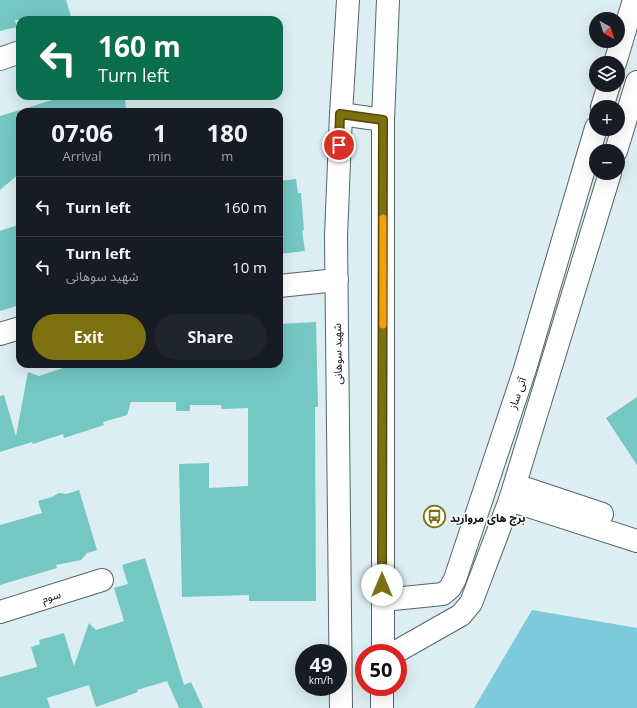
<!DOCTYPE html>
<meta charset="utf-8">
<style>
body{margin:0;font-family:"Open Sans","Noto Sans Arabic",sans-serif;background:#20242c;color:#f1f3f6;height:100vh;display:flex;flex-direction:column;font-size:15px;white-space:nowrap}
*{box-sizing:border-box;margin:0}
p{font-size:13px;color:#9ea1a6}
.icon{flex:none;width:22px;height:22px;fill:none;stroke:currentColor;stroke-width:2;stroke-linecap:round;stroke-linejoin:round}
.map{position:relative;flex:1;overflow:hidden}
.panel{position:absolute;left:16px;top:108px;width:267px;height:260px;display:flex;flex-direction:column;background:#171b24;border-radius:12px;box-shadow:0 4px 16px #0002}
.panel>*{flex:none}
.banner{position:absolute;left:16px;top:16px;width:267px;height:84px;border-radius:12px;box-shadow:0 4px 16px #0002;background:#0b6e4f;color:#fff;overflow:hidden}
.needle{width:26px;rotate:141deg}
.controls{position:absolute;left:589px;top:12px;display:grid;gap:8px}
.controls a{display:grid;place-items:center;width:36px;height:36px;border-radius:50%;background:#171b24;box-shadow:0 4px 16px #0002;font-size:20px}
.speed{position:absolute;left:295px;top:644px;display:flex;gap:8px;font-size:20px;font-weight:700;text-align:center}
.speed>*{display:grid;place-content:center;width:52px;height:52px;border-radius:50%;background:#171b24;box-shadow:0 4px 16px #0002;line-height:1}
.speed small{font-size:10px;font-weight:400}
.speed .limit{border:6px solid #d22;background:#fff;color:#111}
.pin{position:absolute;display:grid;place-items:center;width:34px;height:34px;color:#fff;margin:-17px;border:2px solid #fff;border-radius:50%;box-shadow:0 1px 4px #0007}
.me{position:absolute;width:44px;margin:-22px;rotate:0deg;stroke-linejoin:round;filter:drop-shadow(0 0 3px #0008)}
.turn{display:flex;align-items:center;gap:14px;height:84px;padding:0 16px;font-size:18px}
.turn .icon{width:52px;height:52px;stroke-width:2.5}
.turn b{display:block;font-size:28px;line-height:34px}
.eta{display:flex;justify-content:space-evenly;align-items:center;height:68px;text-align:center}
.eta b{font-size:24px;font-weight:700;line-height:28px}
.cta{display:flex;gap:8px;margin-top:auto;padding:8px 16px}
.cta a{flex:1;height:46px;border-radius:24px;background:#7c7010;color:#fff;font-size:16px;font-weight:700;line-height:46px;text-align:center}
.cta a+a{background:#20242c;color:#f1f3f6}
ul{padding:0;list-style:none}
li{display:flex;align-items:center;gap:12px;height:60px;padding:0 16px;border-top:1px solid #363941}
li div{flex:1}
li b{display:block;font-size:15px}
li em{font-style:normal}
.map>svg:first-child{display:block}
.forest{fill:#7ccadc}
.building{fill:#74c7c3}
.lines{fill:none;stroke-linecap:round;stroke-linejoin:round}
.minor-casing{stroke:#556568;stroke-width:24}
.secondary-casing{stroke:#556568;stroke-width:24}
.minor{stroke:#fff;stroke-width:22}
.secondary{stroke:#fff;stroke-width:22}
.route-casing{stroke:#51490a;stroke-width:10}
.route{stroke:#7c7010;stroke-width:7}
.slow{stroke:#f59e0b;stroke-width:7}
.labels{text-anchor:middle;dominant-baseline:central;stroke-width:3;stroke-linejoin:round;paint-order:stroke}
.street-label{font-size:11px;fill:#070d0e;stroke:#fff}
.poi-label{font-size:11px;font-weight:bold;fill:#070d0e;stroke:#fff;text-anchor:start}
</style>
<div class="map">
<svg width="637" height="708" viewBox="0 0 637 708">
<rect width="100%" height="100%" fill="#dceef2"/>
<!-- forest -->
<path class="forest" d="M532,610L637,628V708H474Z"/>
<!-- building -->
<g class="building">
<path d="M0,0H66L71,16L56,20H15L17,27L0,31Z"/>
<path d="M64,96H125L126,112H25L24,109Z"/>
<path d="M20,110V173L0,190V116Z"/>
<path d="M296,179L298,193H301L304,230H302L305,251L279,254V181Z"/>
<path d="M20,224V305L0,311V231Z"/>
<path d="M316,322L318,407H315L316,601H249V595L182,597L179,464L209,463V488L248,486V408L222,409L221,405H190V411H176V402H131L127,415L103,422L104,425L64,438L63,434L33,444L32,442L0,452V396L4,395L16,436L28,372L39,376L75,364H279V324Z"/>
<path d="M637,397V465L606,418Z"/>
<path d="M79,490L97,550L87,553L81,560L56,565L57,568L0,585V525L42,513L38,501L52,497L59,493L66,494Z"/>
<path d="M145,558L184,685L191,682L203,708H179L167,681L137,690L138,692L96,707L89,685L47,698L50,708H0V677L37,667L31,647L40,644L39,640L64,633L74,666L89,623L96,630L124,621L114,588L128,584L122,565Z"/>
</g>
<g class="lines">
<defs>
<g id="minor">
<path d="M0,59L20,52"/>
<path d="M615,63L634,0"/>
<path d="M602,107L609,85"/>
<path d="M616,151L637,82"/>
<path d="M279,286L337,280"/>
<path d="M0,334L20,328"/>
<path d="M515,485L602,514"/>
<path d="M510,500L637,541"/>
<path d="M383,600L443,594L450,588L455,579L525,369L596,128"/>
<path d="M0,612L102,580"/>
<path d="M394,653L461,615L471,603L510,500L610,173"/>
</g>
<g id="secondary">
<path d="M341,114L383,120"/>
<path d="M383,653V120L388,0"/>
<path d="M341,708L336,236L341,114L348,0"/>
<path d="M382,708V687"/>
</g>
</defs>
<!-- minor casing -->
<use href="#minor" class="minor-casing"/>
<!-- secondary casing -->
<use href="#secondary" class="secondary-casing"/>
<!-- minor -->
<use href="#minor" class="minor"/>
<!-- secondary -->
<use href="#secondary" class="secondary"/>
</g>
<g class="lines">
<defs>
<path id="route" d="M339,145L340,114L383,120L382,585"/>
</defs>
<!-- route casing -->
<use href="#route" class="route-casing"/>
<!-- route -->
<use href="#route" class="route"/>
<!-- slow -->
<path class="slow" d="M383,325V218"/>
</g>
<!-- icons -->
<defs>
<symbol id="bus-ring" viewBox="-11 -11 22 22"><circle r="9.5" fill="#fff" stroke="#7c7010" stroke-width="1.5"/><path d="M-5-6H5V4H4V6H2V4H-2V6H-4V4H-5ZM-3.5-4V0h7V-4ZM-3.5 1.2v1.5H-2V1.2ZM2 1.2v1.5H3.5V1.2Z" fill="#7c7010"/></symbol>
</defs>
<g fill-rule="evenodd">
<use href="#bus-ring" x="422" y="504" width="25" height="25"/>
</g>
<g class="labels">
<!-- street labels -->
<g class="street-label">
<text transform="translate(337 354) rotate(-91)">شهید سوهانی</text>
<text transform="translate(517 393) rotate(-71)">آتی ساز</text>
<text transform="translate(51 596) rotate(-17)">سوم</text>
</g>
<!-- poi labels -->
<g class="poi-label">
<text x="450" y="517">برج های مروارید</text>
</g>
</g>
</svg>
<div class="controls">
<a><svg class="needle" viewBox="-14 -14 28 28"><path d="M0-13l5 13h-10z" fill="#e53935"/><path d="M0 13l5-13h-10z" fill="#9ea1a6"/></svg></a>
<a><svg class="icon" aria-label="layers" viewBox="0 0 24 24"><path d="M12 4l9 5-9 5-9-5zM3 14l9 5 9-5"/></svg></a>
<a>+</a>
<a>−</a>
</div>
<div class="speed"><div>49<small>km/h</small></div><div class="limit">50</div></div>
<div class="pin" style="left:339px;top:145px;background:#d93025"><svg class="icon" aria-label="arrive" viewBox="0 0 24 24"><path d="M6 21V4h12l-3 4 3 4H6"/></svg></div>
<svg class="me" style="left:382px;top:585px" viewBox="-20 -20 40 40"><circle r="19" fill="#fff"/><path d="M0-13L10 11 0 6-10 11z" fill="#7c7010"/></svg>
<div class="banner">
<div class="turn"><svg class="icon" aria-label="left" viewBox="0 0 24 24"><path d="M17 20v-9H6M10 6l-5 5 5 5"/></svg><div><b>160 m</b>Turn left</div></div>
</div>
<section class="panel">
<div class="eta">
<div><b>07:06</b><p>Arrival</p></div>
<div><b>1</b><p>min</p></div>
<div><b>180</b><p>m</p></div>
</div>
<ul>
<li><svg class="icon" aria-label="left" viewBox="0 0 24 24"><path d="M17 20v-9H6M10 6l-5 5 5 5"/></svg><div><b>Turn left</b></div><em>160 m</em></li>
<li><svg class="icon" aria-label="left" viewBox="0 0 24 24"><path d="M17 20v-9H6M10 6l-5 5 5 5"/></svg><div><b>Turn left</b><p>شهید سوهانی</p></div><em>10 m</em></li>
</ul>
<div class="cta"><a>Exit</a><a>Share</a></div>
</section>
</div>
